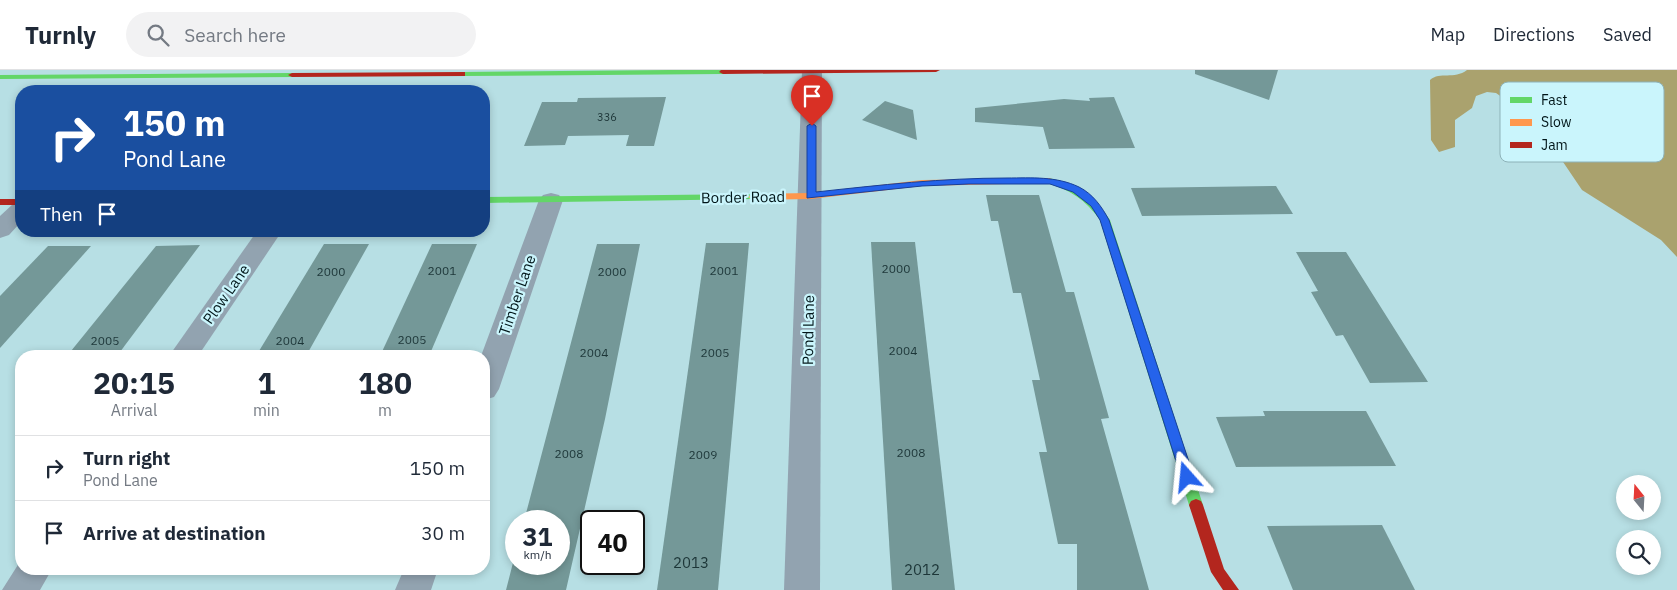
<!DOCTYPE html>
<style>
body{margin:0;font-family:"IBM Plex Sans",sans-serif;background:#f2f2f3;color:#1f2937;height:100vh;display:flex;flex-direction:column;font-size:19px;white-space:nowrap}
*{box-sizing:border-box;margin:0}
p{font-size:16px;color:#747a83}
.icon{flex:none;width:28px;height:28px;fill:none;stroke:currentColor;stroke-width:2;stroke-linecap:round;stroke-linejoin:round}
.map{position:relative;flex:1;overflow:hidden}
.side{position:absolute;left:15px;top:280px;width:475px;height:225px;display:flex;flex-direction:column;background:#fff;border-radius:20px;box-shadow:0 2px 8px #0003}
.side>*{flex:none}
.guide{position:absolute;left:15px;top:15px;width:475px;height:152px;border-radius:20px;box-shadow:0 2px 8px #0003;background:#1a4fa0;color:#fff;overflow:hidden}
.needle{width:32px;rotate:342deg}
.controls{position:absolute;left:1616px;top:405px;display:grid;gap:10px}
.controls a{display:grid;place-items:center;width:45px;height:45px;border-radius:50%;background:#fff;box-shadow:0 2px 8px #0003;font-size:25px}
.speed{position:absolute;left:505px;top:440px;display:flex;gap:10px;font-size:25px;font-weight:700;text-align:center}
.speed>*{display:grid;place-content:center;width:65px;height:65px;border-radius:50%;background:#fff;box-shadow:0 2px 8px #0003;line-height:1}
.speed small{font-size:12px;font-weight:400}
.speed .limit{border:2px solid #111;border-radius:8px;background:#fff;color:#111}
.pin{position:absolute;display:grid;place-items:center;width:42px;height:42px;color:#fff;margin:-51px -21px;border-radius:50% 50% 50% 0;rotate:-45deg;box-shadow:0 0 5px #0007}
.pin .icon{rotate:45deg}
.me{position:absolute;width:55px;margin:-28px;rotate:342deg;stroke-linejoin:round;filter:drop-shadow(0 0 4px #0008)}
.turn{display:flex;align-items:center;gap:18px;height:105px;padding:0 25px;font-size:22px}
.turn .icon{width:65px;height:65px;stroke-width:2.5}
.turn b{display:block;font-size:35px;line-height:42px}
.then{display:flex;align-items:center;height:48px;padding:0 25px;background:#0003;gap:10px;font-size:19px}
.eta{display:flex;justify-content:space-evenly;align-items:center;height:85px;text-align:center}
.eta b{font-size:30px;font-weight:700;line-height:35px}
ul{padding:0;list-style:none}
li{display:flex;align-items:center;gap:15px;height:65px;padding:0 25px;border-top:1px solid #e0e1e3}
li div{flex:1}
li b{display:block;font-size:19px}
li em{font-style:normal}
header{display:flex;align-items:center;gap:30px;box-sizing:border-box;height:70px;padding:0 25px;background:#fff;border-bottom:1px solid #e0e1e3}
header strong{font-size:24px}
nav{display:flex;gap:28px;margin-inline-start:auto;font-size:18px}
.search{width:350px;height:45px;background:#f2f2f3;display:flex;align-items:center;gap:12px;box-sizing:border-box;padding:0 18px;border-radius:28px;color:#747a83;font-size:19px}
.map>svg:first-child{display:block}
.water{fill:#aaa26e}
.building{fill:#749898}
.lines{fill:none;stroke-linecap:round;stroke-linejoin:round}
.street{fill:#92a3b0;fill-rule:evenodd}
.fast{fill:#63d668;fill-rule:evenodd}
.slow{fill:#ff974d;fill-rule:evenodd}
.jam{fill:#b3261e;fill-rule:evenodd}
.route{fill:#2563eb;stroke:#184099}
.labels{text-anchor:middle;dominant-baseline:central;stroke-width:4.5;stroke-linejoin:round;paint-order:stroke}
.far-number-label{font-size:11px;fill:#1d3638}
.number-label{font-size:12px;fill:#1d3638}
.street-label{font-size:15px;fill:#001518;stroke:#caf5fc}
.near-number-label{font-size:15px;fill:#1d3638}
.key{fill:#caf5fc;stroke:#8db2b8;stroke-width:1}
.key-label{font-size:14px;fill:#001518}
</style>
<header>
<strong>Turnly</strong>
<div class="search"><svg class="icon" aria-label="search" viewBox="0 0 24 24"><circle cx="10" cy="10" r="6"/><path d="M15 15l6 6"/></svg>Search here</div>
<nav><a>Map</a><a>Directions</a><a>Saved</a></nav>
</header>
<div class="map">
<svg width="1677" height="520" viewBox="0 0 1677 520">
<rect width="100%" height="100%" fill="#b7dfe4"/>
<!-- water -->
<path class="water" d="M1467,0H1677V187L1661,170L1582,120L1559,86L1516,37L1496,23L1487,22L1476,26L1472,38L1455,50V77L1439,82L1431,70L1430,10C1440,1 1454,10 1467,0Z"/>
<!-- building -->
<g class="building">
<path d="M1195,0H1278L1269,30L1195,4Z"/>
<path d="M666,27L654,76H626L629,65L568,66L565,75L524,76L542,32H577L578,28Z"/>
<path d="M1114,27L1135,78L1049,79L1043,57L975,52V38L1064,29L1090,31L1089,28Z"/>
<path d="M885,31L913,40L917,70L862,50Z"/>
<path d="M1276,116L1293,144L1142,146L1131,118Z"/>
<path d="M986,125H1039L1066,222H1074L1109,348L1101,349L1149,520H1077V474H1058L1039,382H1047L1032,310H1040L1021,223H1013L998,151H991Z"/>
<path d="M871,172H915L955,520H892Z"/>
<path d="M706,173H749L718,520H657Z"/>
<path d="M324,174H369L306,286H256Z"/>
<path d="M432,174H477L429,286H380Z"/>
<path d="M597,174H640L605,349L566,520H506L516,481V494H559V451H524Z"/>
<path d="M200,175L117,286H67L156,176Z"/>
<path d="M48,176H91L0,278V226Z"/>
<path d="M1296,182H1346L1428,312L1370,313L1343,265L1336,266L1311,222L1318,221Z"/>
<path d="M1263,341H1366L1396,396L1236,397L1216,347L1265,346Z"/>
<path d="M1382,455L1415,520H1293L1267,456Z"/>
</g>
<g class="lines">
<!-- street -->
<g class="street">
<path d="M802,0H822L820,520H784Z"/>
<path d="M551,123L559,125L563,130L499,319L494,327L484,330V286H481L539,130L543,125Z"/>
<path d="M21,132V152L9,165L0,168V146L13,134Z"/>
<path d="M257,161H282L198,286H169Z"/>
<path d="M21,490V499H52L40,520H2Z"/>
<path d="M404,499H438L431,520H395Z"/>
</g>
<!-- fast -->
<g class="fast">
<path d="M669,0H725L727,2L723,4L462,6L458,4L462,2Z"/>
<path d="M292,3L296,5L295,7L0,9V5Z"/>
<path d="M1049,108C1076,114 1094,127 1110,150L1203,435L1201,439L1196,441L1191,439L1189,435L1100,150C1086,130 1069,119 1046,113V109Z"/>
<path d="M753,124L758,127L756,129L484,133V127Z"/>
</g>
<!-- slow -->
<path class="slow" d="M1049,108L1052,109V113L922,116L811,129L753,130L748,127L753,124L811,123L922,110Z"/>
<!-- jam -->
<g class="jam">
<path d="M721,0H940L936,2L723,4L719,2Z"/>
<path d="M462,2H465V6L292,7L288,5L292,3Z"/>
<rect x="0" y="129" width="21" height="6"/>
<path d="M1196,429L1201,431L1203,435L1224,499L1239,520H1223L1211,502L1189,435L1191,431Z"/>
</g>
</g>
<!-- route -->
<path class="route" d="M812,53L816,56V122C880,115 943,108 1007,108C1032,108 1056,106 1079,117C1093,124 1102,137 1109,150L1194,407L1192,411L1187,413L1181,407L1100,150L1091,136L1073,122L1050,114H969L922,116L807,128V56Z"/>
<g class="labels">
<!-- far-number labels -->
<g class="far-number-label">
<text x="607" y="47">336</text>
</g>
<!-- number labels -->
<g class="number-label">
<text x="896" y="198">2000</text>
<text x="442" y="200">2001</text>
<text x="724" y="200">2001</text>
<text x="331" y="201">2000</text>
<text x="612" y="201">2000</text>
<text x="412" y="269">2005</text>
<text x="105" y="270">2005</text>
<text x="290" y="270">2004</text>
<text x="903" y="280">2004</text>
<text x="594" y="282">2004</text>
<text x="715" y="282">2005</text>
<text x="911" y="382">2008</text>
<text x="569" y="383">2008</text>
<text x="703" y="384">2009</text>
</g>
<!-- street labels -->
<g class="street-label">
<text transform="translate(743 127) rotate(-1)">Border Road</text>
<text transform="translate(226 224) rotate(-55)">Plow Lane</text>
<text transform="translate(517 225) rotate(-71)">Timber Lane</text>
<text transform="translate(808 260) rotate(-89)">Pond Lane</text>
</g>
<!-- near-number labels -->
<g class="near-number-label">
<text x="691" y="492">2013</text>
<text x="922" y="499">2012</text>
</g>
</g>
<!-- legend -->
<rect x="1500" y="12" width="164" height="80" rx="8" class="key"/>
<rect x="1510" y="27" width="22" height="6" fill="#63d668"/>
<rect x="1510" y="49" width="22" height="7" fill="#ff974d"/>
<rect x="1510" y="72" width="22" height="6" fill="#b3261e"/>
<g class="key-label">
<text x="1541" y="35">Fast</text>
<text x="1541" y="57">Slow</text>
<text x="1541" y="80">Jam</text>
</g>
</svg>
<div class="controls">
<a><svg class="needle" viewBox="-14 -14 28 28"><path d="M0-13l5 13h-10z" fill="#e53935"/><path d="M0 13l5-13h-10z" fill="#747a83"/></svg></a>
<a><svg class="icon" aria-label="search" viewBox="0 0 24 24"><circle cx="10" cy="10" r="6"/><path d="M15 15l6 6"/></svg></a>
</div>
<div class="speed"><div>31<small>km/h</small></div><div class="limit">40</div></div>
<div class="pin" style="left:812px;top:56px;background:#d93025"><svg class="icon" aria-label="arrive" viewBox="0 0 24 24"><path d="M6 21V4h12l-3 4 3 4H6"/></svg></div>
<svg class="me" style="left:1187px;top:407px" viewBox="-20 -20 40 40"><path d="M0-17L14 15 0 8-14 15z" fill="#2563eb" stroke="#fff" stroke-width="4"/></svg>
<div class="guide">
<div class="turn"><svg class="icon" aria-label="right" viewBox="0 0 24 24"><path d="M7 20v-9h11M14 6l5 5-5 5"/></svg><div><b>150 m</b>Pond Lane</div></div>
<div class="then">Then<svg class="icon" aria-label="arrive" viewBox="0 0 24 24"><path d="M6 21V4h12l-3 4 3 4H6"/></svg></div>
</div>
<section class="side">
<div class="eta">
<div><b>20:15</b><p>Arrival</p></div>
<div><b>1</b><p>min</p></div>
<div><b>180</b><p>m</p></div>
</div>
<ul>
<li><svg class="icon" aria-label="right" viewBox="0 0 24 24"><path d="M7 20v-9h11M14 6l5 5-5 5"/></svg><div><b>Turn right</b><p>Pond Lane</p></div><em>150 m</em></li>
<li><svg class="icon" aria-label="arrive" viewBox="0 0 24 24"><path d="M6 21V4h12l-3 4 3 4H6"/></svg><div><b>Arrive at destination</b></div><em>30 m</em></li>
</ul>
</section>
</div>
